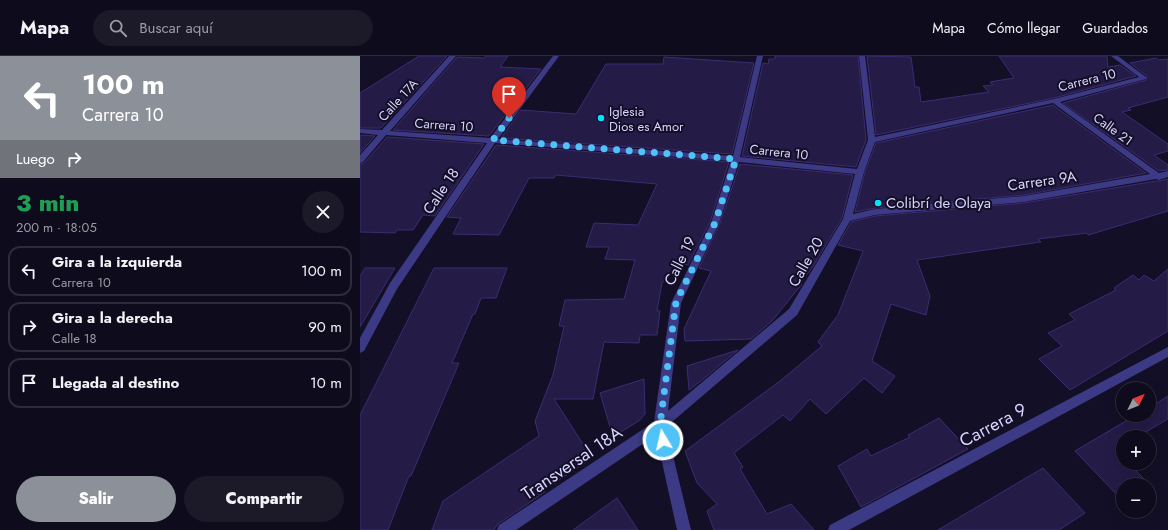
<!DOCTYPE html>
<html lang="es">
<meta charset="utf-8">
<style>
body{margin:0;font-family:Jost,sans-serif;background:#1c1929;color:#f1f3f6;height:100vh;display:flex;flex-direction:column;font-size:15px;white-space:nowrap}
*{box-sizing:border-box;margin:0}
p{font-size:13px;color:#9b9ba3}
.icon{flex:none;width:22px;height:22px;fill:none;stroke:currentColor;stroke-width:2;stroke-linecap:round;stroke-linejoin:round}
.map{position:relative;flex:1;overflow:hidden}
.details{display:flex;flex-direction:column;background:#0e0b1c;width:360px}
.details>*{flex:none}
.banner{background:#8c9099;color:#fff;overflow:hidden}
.needle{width:26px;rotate:47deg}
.buttons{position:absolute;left:756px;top:326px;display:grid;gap:8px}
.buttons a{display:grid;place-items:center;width:40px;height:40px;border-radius:50%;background:#0e0b1c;box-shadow:0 4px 16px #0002,0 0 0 1px #2e2b3b;font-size:20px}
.pin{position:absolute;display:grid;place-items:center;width:34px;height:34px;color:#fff;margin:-41px -17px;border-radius:50% 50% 50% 0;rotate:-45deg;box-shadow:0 0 4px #0007}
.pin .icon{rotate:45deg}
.me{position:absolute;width:44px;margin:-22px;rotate:351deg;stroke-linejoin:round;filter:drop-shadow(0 0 3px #0008)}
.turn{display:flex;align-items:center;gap:14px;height:84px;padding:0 16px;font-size:18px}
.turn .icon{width:52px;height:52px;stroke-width:2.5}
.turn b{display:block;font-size:28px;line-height:34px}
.then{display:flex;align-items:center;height:38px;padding:0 16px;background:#0003;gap:8px;font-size:15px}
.round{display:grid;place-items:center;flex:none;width:42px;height:42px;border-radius:21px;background:#1c1929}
.headline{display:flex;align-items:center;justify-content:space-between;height:68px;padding:0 16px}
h1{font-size:24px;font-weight:800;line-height:30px;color:#1e9e55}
.primary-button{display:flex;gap:8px;margin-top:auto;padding:8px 16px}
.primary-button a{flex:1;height:46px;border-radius:24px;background:#8c9099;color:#fff;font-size:16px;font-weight:800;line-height:46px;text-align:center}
.primary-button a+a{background:#1c1929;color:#f1f3f6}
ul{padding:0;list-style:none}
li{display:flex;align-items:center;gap:12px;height:50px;margin:0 8px 6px;padding:0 8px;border:2px solid #2e2b3b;border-radius:12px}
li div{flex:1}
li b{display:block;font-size:15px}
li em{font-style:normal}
header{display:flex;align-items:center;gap:24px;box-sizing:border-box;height:56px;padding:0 20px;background:#0e0b1c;border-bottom:1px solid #2e2b3b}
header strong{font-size:19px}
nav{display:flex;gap:22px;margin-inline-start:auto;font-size:14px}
.search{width:280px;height:36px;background:#1c1929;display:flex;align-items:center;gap:10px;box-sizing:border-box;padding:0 14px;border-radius:22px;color:#9b9ba3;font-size:15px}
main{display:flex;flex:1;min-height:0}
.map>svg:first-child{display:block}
.building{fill:#241b47;stroke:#3b2d73}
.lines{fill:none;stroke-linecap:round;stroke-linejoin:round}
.minor{fill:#3d3a85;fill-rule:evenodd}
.route{stroke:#4fc3f7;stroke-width:7;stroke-dasharray:0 12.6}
.poi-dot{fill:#00e5ff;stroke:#130f26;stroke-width:1.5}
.labels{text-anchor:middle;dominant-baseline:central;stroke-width:4;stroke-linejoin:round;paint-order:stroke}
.far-street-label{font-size:13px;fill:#d9d4ff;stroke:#130f26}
.far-poi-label{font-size:13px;fill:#d9d4ff;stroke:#130f26;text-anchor:start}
.street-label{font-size:15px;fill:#d9d4ff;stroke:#130f26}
.poi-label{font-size:15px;fill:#d9d4ff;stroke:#130f26;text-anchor:start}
.near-street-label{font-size:18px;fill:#d9d4ff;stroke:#130f26}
</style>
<header>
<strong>Mapa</strong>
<div class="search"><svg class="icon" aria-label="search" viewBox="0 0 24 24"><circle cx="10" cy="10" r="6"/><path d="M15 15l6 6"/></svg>Buscar aquí</div>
<nav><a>Mapa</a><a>Cómo llegar</a><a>Guardados</a></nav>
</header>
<main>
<section class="details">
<div class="banner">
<div class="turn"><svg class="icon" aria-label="left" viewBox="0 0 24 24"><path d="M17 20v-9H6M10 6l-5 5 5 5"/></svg><div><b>100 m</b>Carrera 10</div></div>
<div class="then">Luego<svg class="icon" aria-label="right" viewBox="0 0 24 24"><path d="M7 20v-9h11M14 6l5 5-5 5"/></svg></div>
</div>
<div class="headline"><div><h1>3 min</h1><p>200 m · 18:05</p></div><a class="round"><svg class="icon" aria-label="close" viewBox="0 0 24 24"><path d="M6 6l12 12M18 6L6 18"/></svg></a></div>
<ul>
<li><svg class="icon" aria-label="left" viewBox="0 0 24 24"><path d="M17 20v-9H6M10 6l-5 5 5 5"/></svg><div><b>Gira a la izquierda</b><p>Carrera 10</p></div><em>100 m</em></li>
<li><svg class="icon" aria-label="right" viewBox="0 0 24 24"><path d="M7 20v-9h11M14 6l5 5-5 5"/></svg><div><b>Gira a la derecha</b><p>Calle 18</p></div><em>90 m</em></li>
<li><svg class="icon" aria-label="arrive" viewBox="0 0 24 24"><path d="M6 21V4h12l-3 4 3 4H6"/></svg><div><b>Llegada al destino</b></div><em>10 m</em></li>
</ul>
<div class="primary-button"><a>Salir</a><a>Compartir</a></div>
</section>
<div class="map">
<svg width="808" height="474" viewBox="0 0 808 474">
<rect width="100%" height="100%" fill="#130f26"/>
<!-- building -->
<g class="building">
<path d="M59,0H87L21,72H0V37Z"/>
<path d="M126,0H148L140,11L181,13L129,80L33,74L97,1L124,2Z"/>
<path d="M415,0H498L506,84L496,111L382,100L403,7L408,8L409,3H415Z"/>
<path d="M507,0L551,1L555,31H559L561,46L629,36L623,30L633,29L630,26L654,22L639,0H747L748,11L760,9L776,20L694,42L516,79Z"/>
<path d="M304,1L394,7L372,98L141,82L161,54L216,58L246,8H303Z"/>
<path d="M796,2L799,4L808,3V41L768,52L771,54L762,56L808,88V95L794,99L808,109V114L799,115L703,47L786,24L787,20L770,7Z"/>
<path d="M693,49L786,117L664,139L515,152L495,156L505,116L516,87Z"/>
<path d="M0,79L15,80L0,97Z"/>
<path d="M27,81L124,88L75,160L63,159L53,174H37L35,177L0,176V108L4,107Z"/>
<path d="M136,89L369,106L350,166L328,209L321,207L302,227L297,255H300L297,279H280L279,287L244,286L233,343H194L232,402L184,434L185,436L138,468L134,474H72L83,445L179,380L175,365L193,319L204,270H199L205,244L264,243L275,204L245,203L249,191H226L234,167L278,169L297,128L196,119L194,122H169L139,179L93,178L101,162L87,161Z"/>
<path d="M380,108L493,119L482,162L452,212L441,226L442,228L412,265L391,283L325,285L324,273L351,215L339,212L360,167Z"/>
<path d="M808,123V155L728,179L727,177L678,183L681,186L557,204L570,240L566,259L531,248L512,305L535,320L522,337L504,322L466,358L450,343L430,365L423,359L374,397L383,411L380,413L407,458L431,448L454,474H354L347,455L357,448L337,427L325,395L420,325L462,290L458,286L478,259L503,195L478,189L491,166L515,160L664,147L796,125H799Z"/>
<path d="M5,212H35L0,271V220Z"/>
<path d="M74,212H147L136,242H121L115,258H113L92,307H99L51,420H49L28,474H0V359Z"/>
<path d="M808,213V275L710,334L679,303L702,290L688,277L715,264L709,258L756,234L754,232L773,219L779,224L784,219L794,225Z"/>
<path d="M378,294L342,324L329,334L327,310Z"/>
<path d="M284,323L285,358L280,364L253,381L240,337Z"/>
<path d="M808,340V363L777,381H763V389L755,394L763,402V407H768L790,429H763V445L715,395L776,359H789V352Z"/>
<path d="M579,362L608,393L501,451L478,410L507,393L511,400L550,381L548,379Z"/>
<path d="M683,412L725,457L699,474H578Z"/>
<path d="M257,442L278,474H213Z"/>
</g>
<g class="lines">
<!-- minor -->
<g class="minor">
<path d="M89,0H96L30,75L130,82L193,0H199L138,83L373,100L397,0H403L380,101L497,113L508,84L499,0H505L515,81L694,43L779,21L751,0H758L786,21V23L700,46L799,117L808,115V121L799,124L796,123L664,146L515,159L490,165L437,259L306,371L331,474H317L296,379L156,474H137L139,469L294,366L311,247L351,167L371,105L135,87L37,233L4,295L0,297V282L30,227L127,87L26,79L3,106L0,107V99L18,79L0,77V73L22,74ZM693,47L790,118L664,140L515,153L493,158L504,116L515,86ZM379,106L495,118L483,163L429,253L308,355L321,247L359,167Z"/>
<path d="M808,291V301L489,474H468L470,469Z"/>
</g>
</g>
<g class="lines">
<!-- route -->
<path class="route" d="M149,62L133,84L376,103L355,167L316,246L300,369L303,384"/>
</g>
<!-- markers -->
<g class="poi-dot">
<circle cx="241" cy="62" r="4"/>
<circle cx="518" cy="147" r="4"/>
</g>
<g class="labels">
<!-- far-street labels -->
<g class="far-street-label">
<text transform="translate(727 24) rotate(-14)">Carrera 10</text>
<text transform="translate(38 44) rotate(-48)">Calle 17A</text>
<text transform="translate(84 69) rotate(4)">Carrera 10</text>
<text transform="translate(753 73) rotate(36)">Calle 21</text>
<text transform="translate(419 96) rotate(6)">Carrera 10</text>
</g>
<!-- far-poi labels -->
<g class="far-poi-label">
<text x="249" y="55">Iglesia<tspan x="249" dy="15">Dios es Amor</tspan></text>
</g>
<!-- street labels -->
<g class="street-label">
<text transform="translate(682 125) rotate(-8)">Carrera 9A</text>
<text transform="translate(81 135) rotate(-56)">Calle 18</text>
<text transform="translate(320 205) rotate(-64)">Calle 19</text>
<text transform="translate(446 206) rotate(-60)">Calle 20</text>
</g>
<!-- poi labels -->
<g class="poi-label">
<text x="526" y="147">Colibrí de Olaya</text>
</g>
<!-- near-street labels -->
<g class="near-street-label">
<text transform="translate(633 369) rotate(-28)">Carrera 9</text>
<text transform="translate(212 407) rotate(-34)">Transversal 18A</text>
</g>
</g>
</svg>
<div class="buttons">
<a><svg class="needle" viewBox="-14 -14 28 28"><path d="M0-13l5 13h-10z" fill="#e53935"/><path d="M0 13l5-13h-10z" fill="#9b9ba3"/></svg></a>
<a>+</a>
<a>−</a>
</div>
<div class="pin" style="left:149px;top:62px;background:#d93025"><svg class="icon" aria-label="arrive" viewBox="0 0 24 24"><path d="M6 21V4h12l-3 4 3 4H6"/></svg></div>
<svg class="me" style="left:303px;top:384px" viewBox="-20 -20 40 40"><circle r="17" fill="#4fc3f7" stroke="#fff" stroke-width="3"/><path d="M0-11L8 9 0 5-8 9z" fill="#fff"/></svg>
</div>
</main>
